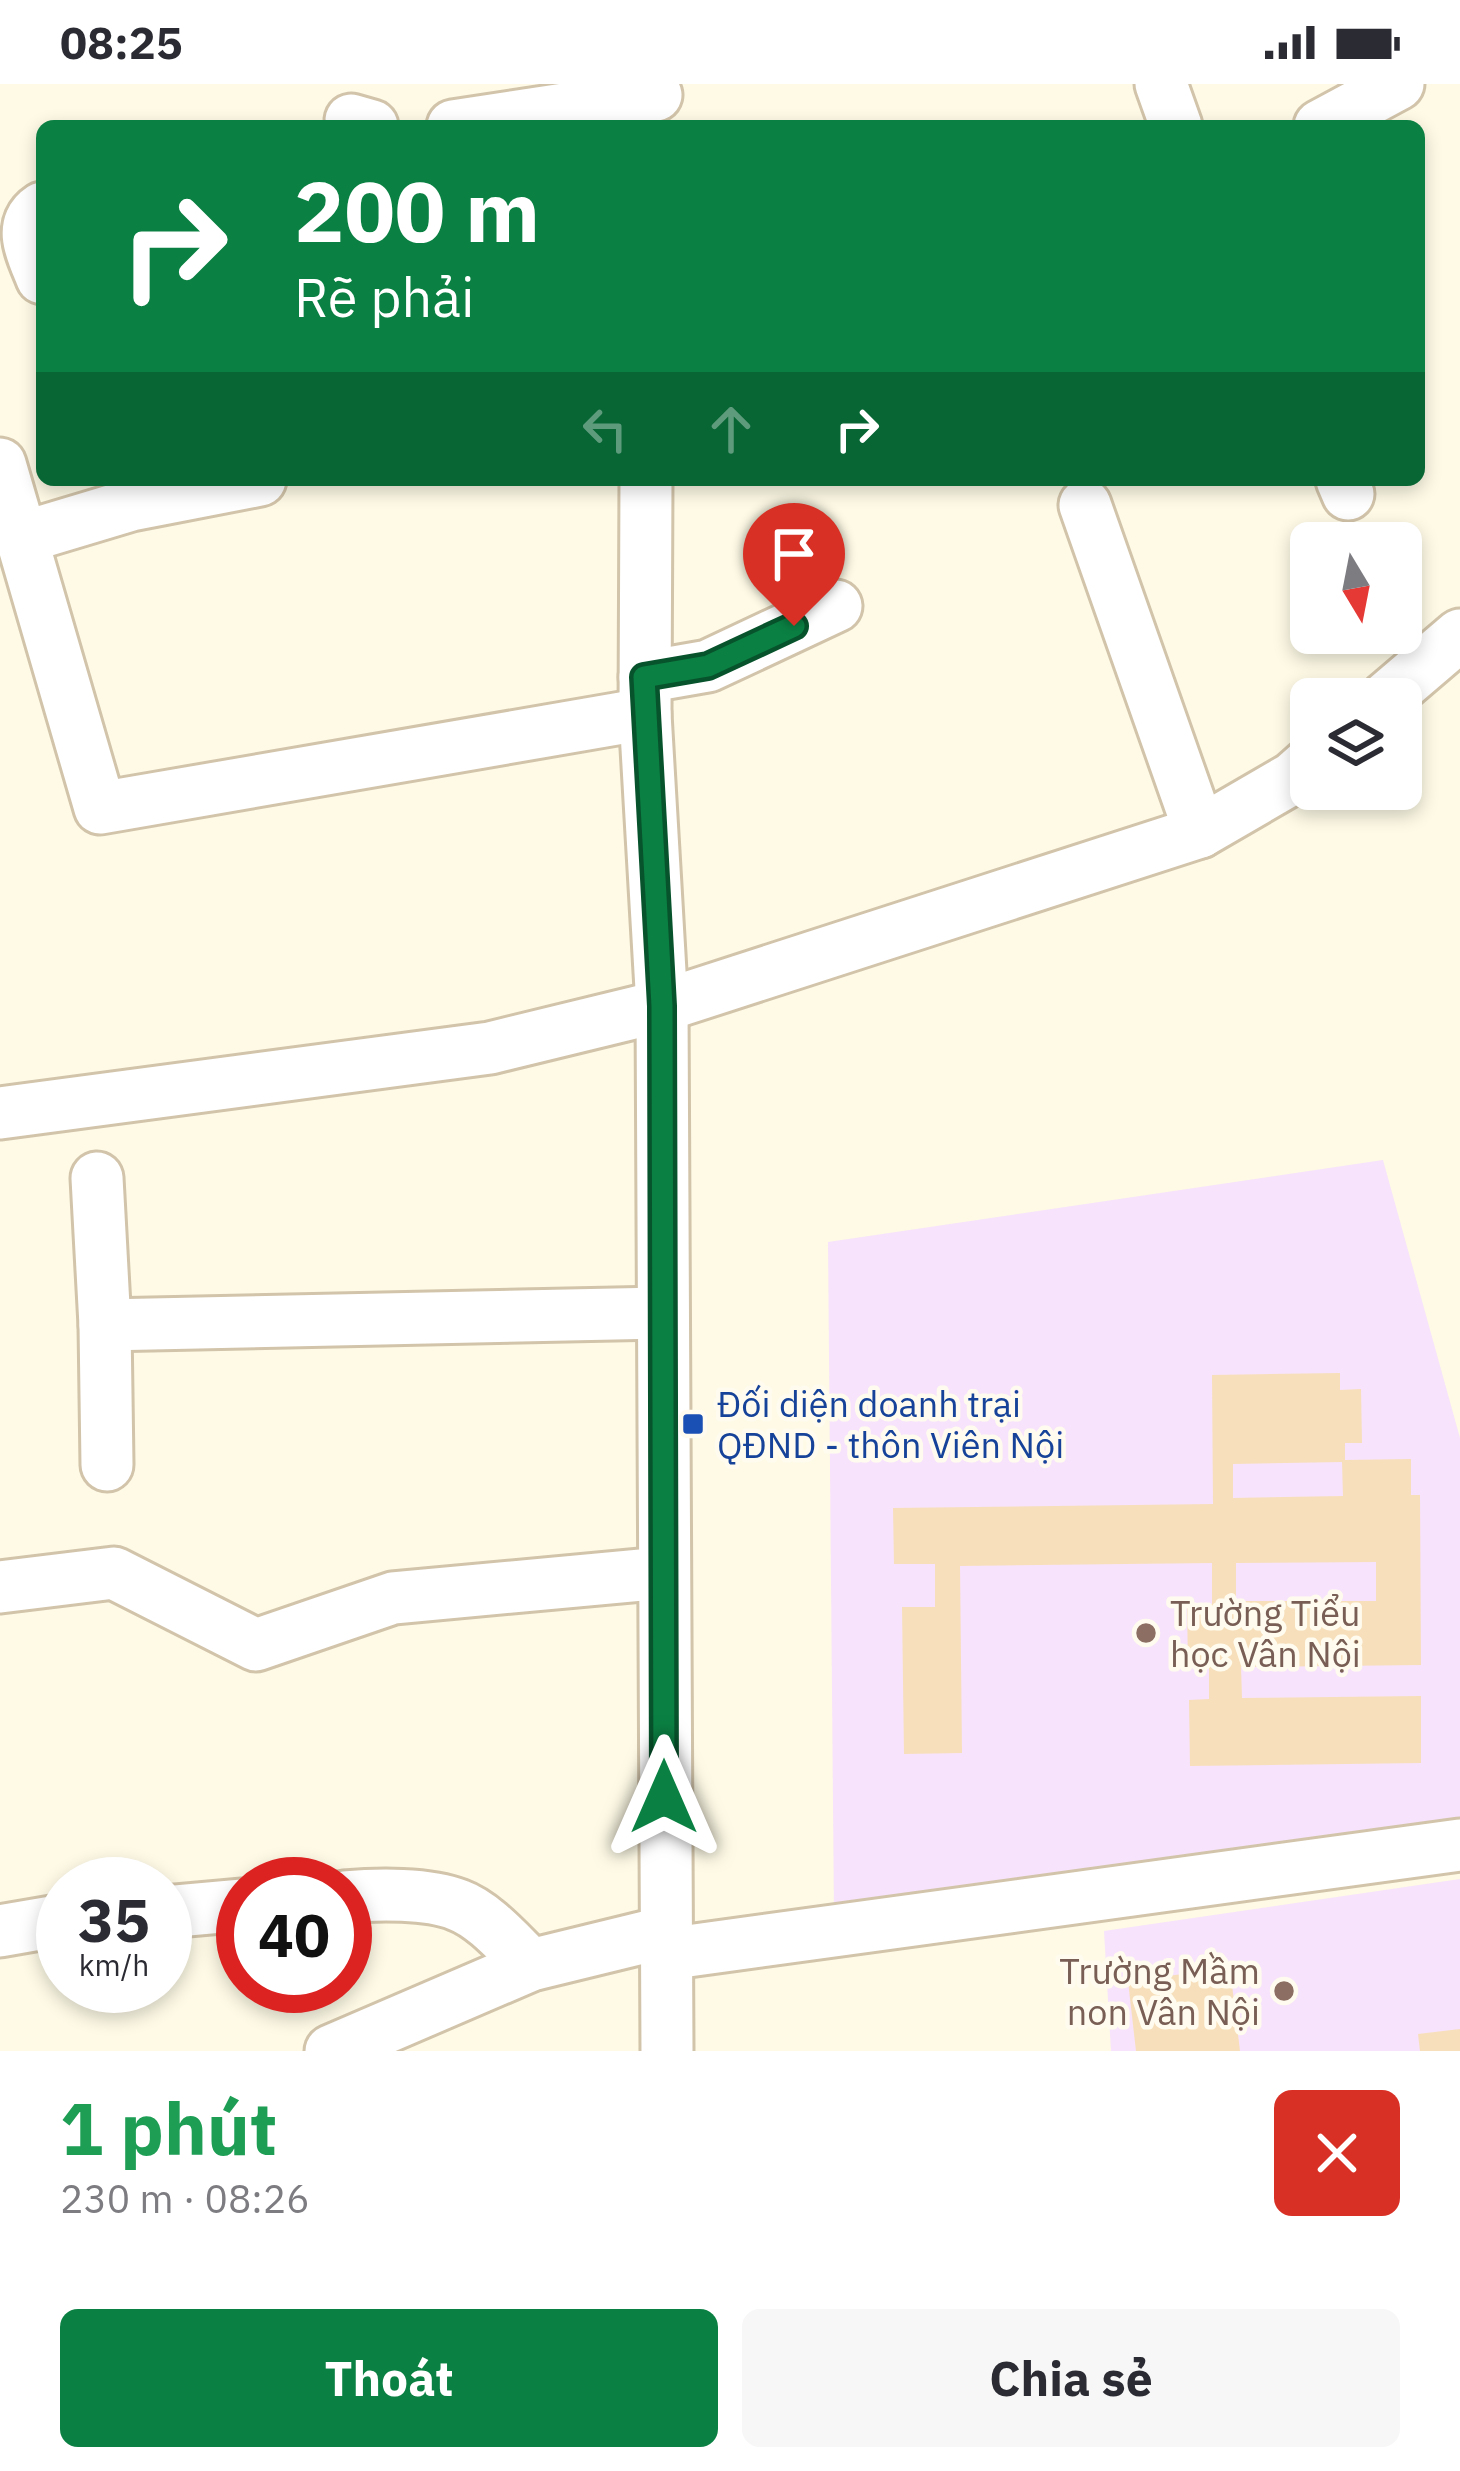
<!DOCTYPE html>
<html lang="vi">
<meta charset="utf-8">
<style>
body{margin:0;font-family:"IBM Plex Sans",sans-serif;background:#f7f7f7;color:#2b2b33;height:100vh;display:flex;flex-direction:column;font-size:45px;white-space:nowrap}
*{box-sizing:border-box;margin:0}
p{font-size:39px;color:#7c7c81}
.icon{flex:none;width:66px;height:66px;fill:none;stroke:currentColor;stroke-width:2;stroke-linecap:round;stroke-linejoin:round}
.map{position:relative;height:1967px;overflow:hidden}
.sheet{display:flex;flex-direction:column;background:#fff;flex:1}
.sheet>*{flex:none}
.hud{position:absolute;left:36px;top:36px;width:1389px;height:366px;border-radius:18px;box-shadow:0 6px 18px #0003;background:#0b8043;color:#fff;overflow:hidden}
.needle{width:78px;rotate:170deg}
.tools{position:absolute;left:1290px;top:438px;display:grid;gap:24px}
.tools a{display:grid;place-items:center;width:132px;height:132px;border-radius:18px;background:#fff;box-shadow:0 6px 18px #0003;font-size:60px}
.speed{position:absolute;left:36px;top:1773px;display:flex;gap:24px;font-size:60px;font-weight:700;text-align:center}
.speed>*{display:grid;place-content:center;width:156px;height:156px;border-radius:50%;background:#fff;box-shadow:0 6px 18px #0003;line-height:1}
.speed small{font-size:30px;font-weight:400}
.speed .limit{border:18px solid #d22;background:#fff;color:#111}
.pin{position:absolute;display:grid;place-items:center;width:102px;height:102px;color:#fff;margin:-123px -51px;border-radius:50% 50% 50% 0;rotate:-45deg;box-shadow:0 0 12px #0007}
.pin .icon{rotate:45deg}
.me{position:absolute;width:132px;margin:-66px;rotate:0deg;stroke-linejoin:round;filter:drop-shadow(0 0 9px #0008)}
.turn{display:flex;align-items:center;gap:42px;height:252px;padding:0 60px;font-size:54px}
.turn .icon{width:156px;height:156px;stroke-width:2.5}
.turn b{display:block;font-size:84px;line-height:102px}
.lanes{display:flex;align-items:center;height:114px;padding:0 60px;background:#0003;justify-content:center;gap:60px;direction:ltr}
.lanes .off{opacity:.35}
.round{display:grid;place-items:center;flex:none;width:126px;height:126px;border-radius:18px;background:#f7f7f7}
.summary{display:flex;align-items:center;justify-content:space-between;height:204px;padding:0 60px}
h1{font-size:72px;font-weight:700;line-height:90px;color:#1e9e55}
.action{display:flex;gap:24px;margin-top:auto;padding:24px 60px}
.action a{flex:1;height:138px;border-radius:18px;background:#0b8043;color:#fff;font-size:48px;font-weight:700;line-height:138px;text-align:center}
.action a+a{background:#f7f7f7;color:#2b2b33}
.status{display:flex;justify-content:space-between;align-items:center;height:84px;padding:0 60px;background:#fff;direction:ltr}
.status svg{height:33px;fill:currentColor}
.map>svg:first-child{display:block}
.education{fill:#f7e3fb}
.building{fill:#f7dfbb;fill-rule:evenodd}
.lines{fill:none;stroke-linecap:round;stroke-linejoin:round}
.minor-casing{stroke:#d2c4aa;stroke-width:57}
.minor{stroke:#fff;stroke-width:51}
.route-casing{stroke:#07532c;stroke-width:30}
.route{stroke:#0b8043;stroke-width:21}
.transit-dot{fill:#1a4fb4;stroke:#fffcef;stroke-width:4.5}
.education-dot{fill:#8d6e63;stroke:#fffcef;stroke-width:4.5}
.labels{text-anchor:middle;dominant-baseline:central;stroke-width:9;stroke-linejoin:round;paint-order:stroke}
.transit-label{font-size:36px;fill:#164399;stroke:#fffcef;text-anchor:start}
.education-label{font-size:36px;fill:#785e54;stroke:#fffcef;text-anchor:start}
</style>
<div class="status"><b>08:25</b><svg viewBox="0 0 49 12"><path d="M0 12V9h3v3zM5 12V6h3v6zM10 12V3h3v9zM15 12V0h3v12zM26 1h20v11H26zM47 4h2v5h-2z"/></svg></div>
<div class="map">
<svg width="1460" height="1967" viewBox="0 0 1460 1967">
<rect width="100%" height="100%" fill="#fefae6"/>
<!-- education -->
<g class="education">
<path d="M1383,1076L1460,1354V1745L834,1831L828,1158Z"/>
<path d="M1460,1795V1967H1111L1104,1847Z"/>
</g>
<!-- building -->
<g class="building">
<path d="M1340,1289V1306L1361,1305L1362,1359H1345V1376L1411,1375V1411H1420L1421,1581L1241,1583L1242,1614L1421,1612V1679L1190,1682L1189,1616L1209,1615V1582H1188L1187,1520H1212V1479L960,1482L962,1669L904,1670L902,1523H935V1480H894L893,1424L1213,1420L1212,1291ZM1342,1378L1343,1412L1233,1414V1380ZM1376,1478V1517H1236V1479Z"/>
<path d="M1230,1884L1240,1967H1136L1128,1897Z"/>
<path d="M1460,1945V1967H1420L1418,1950Z"/>
</g>
<g class="lines">
<defs>
<g id="minor">
<path d="M1161,0L1176,42"/>
<path d="M351,36L372,42"/>
<path d="M453,42L656,11"/>
<path d="M1320,42L1398,0"/>
<path d="M42,124C16,141 33,171 42,194"/>
<path d="M0,380L100,724L645,630"/>
<path d="M646,396L645,630L662,922L667,1967"/>
<path d="M1342,396L1348,410"/>
<path d="M1085,421L1200,748"/>
<path d="M21,454L131,421L260,396"/>
<path d="M645,593L708,582L836,522"/>
<path d="M1385,615L1460,551"/>
<path d="M0,1029L490,964L662,922L1200,748L1293,694L1311,678"/>
<path d="M97,1094L105,1241L662,1229"/>
<path d="M105,1241L107,1381"/>
<path d="M0,1503L114,1489L256,1561L393,1514L663,1489"/>
<path d="M345,1813C377,1810 428,1809 458,1821C485,1831 510,1861 531,1881"/>
<path d="M165,1828L243,1821"/>
<path d="M0,1847L63,1836"/>
<path d="M666,1870L1460,1761"/>
<path d="M331,1967L531,1881L666,1848"/>
</g>
</defs>
<!-- minor casing -->
<use href="#minor" class="minor-casing"/>
<!-- minor -->
<use href="#minor" class="minor"/>
</g>
<g class="lines">
<defs>
<path id="route" d="M664,1713L662,922L644,593L708,582L794,542"/>
</defs>
<!-- route casing -->
<use href="#route" class="route-casing"/>
<!-- route -->
<use href="#route" class="route"/>
</g>
<!-- markers -->
<rect class="transit-dot" x="681" y="1328" width="24" height="24" rx="6"/>
<g class="education-dot">
<circle cx="1146" cy="1549" r="12"/>
<circle cx="1284" cy="1907" r="12"/>
</g>
<g class="labels">
<!-- transit labels -->
<g class="transit-label">
<text x="717" y="1319">Đối diện doanh trại<tspan x="717" dy="41">QĐND - thôn Viên Nội</tspan></text>
</g>
<!-- education labels -->
<g class="education-label">
<text x="1170" y="1528">Trường Tiểu<tspan x="1170" dy="41">học Vân Nội</tspan></text>
<text x="1260" y="1886" text-anchor="end">Trường Mầm<tspan x="1260" dy="41">non Vân Nội</tspan></text>
</g>
</g>
</svg>
<div class="tools">
<a><svg class="needle" viewBox="-14 -14 28 28"><path d="M0-13l5 13h-10z" fill="#e53935"/><path d="M0 13l5-13h-10z" fill="#7c7c81"/></svg></a>
<a><svg class="icon" aria-label="layers" viewBox="0 0 24 24"><path d="M12 4l9 5-9 5-9-5zM3 14l9 5 9-5"/></svg></a>
</div>
<div class="speed"><div>35<small>km/h</small></div><div class="limit">40</div></div>
<div class="pin" style="left:794px;top:542px;background:#d93025"><svg class="icon" aria-label="arrive" viewBox="0 0 24 24"><path d="M6 21V4h12l-3 4 3 4H6"/></svg></div>
<svg class="me" style="left:664px;top:1713px" viewBox="-20 -20 40 40"><path d="M0-17L14 15 0 8-14 15z" fill="#0b8043" stroke="#fff" stroke-width="4"/></svg>
<div class="hud">
<div class="turn"><svg class="icon" aria-label="right" viewBox="0 0 24 24"><path d="M7 20v-9h11M14 6l5 5-5 5"/></svg><div><b>200 m</b>Rẽ phải</div></div>
<div class="lanes"><svg class="icon off" aria-label="left" viewBox="0 0 24 24"><path d="M17 20v-9H6M10 6l-5 5 5 5"/></svg><svg class="icon off" aria-label="ahead" viewBox="0 0 24 24"><path d="M12 20V5M6 11l6-6 6 6"/></svg><svg class="icon" aria-label="right" viewBox="0 0 24 24"><path d="M7 20v-9h11M14 6l5 5-5 5"/></svg></div>
</div>
</div>
<section class="sheet">
<div class="summary"><div><h1>1 phút</h1><p>230 m · 08:26</p></div><a class="round" style="background:#d93025;color:#fff"><svg class="icon" aria-label="close" viewBox="0 0 24 24"><path d="M6 6l12 12M18 6L6 18"/></svg></a></div>
<div class="action"><a>Thoát</a><a>Chia sẻ</a></div>
</section>
